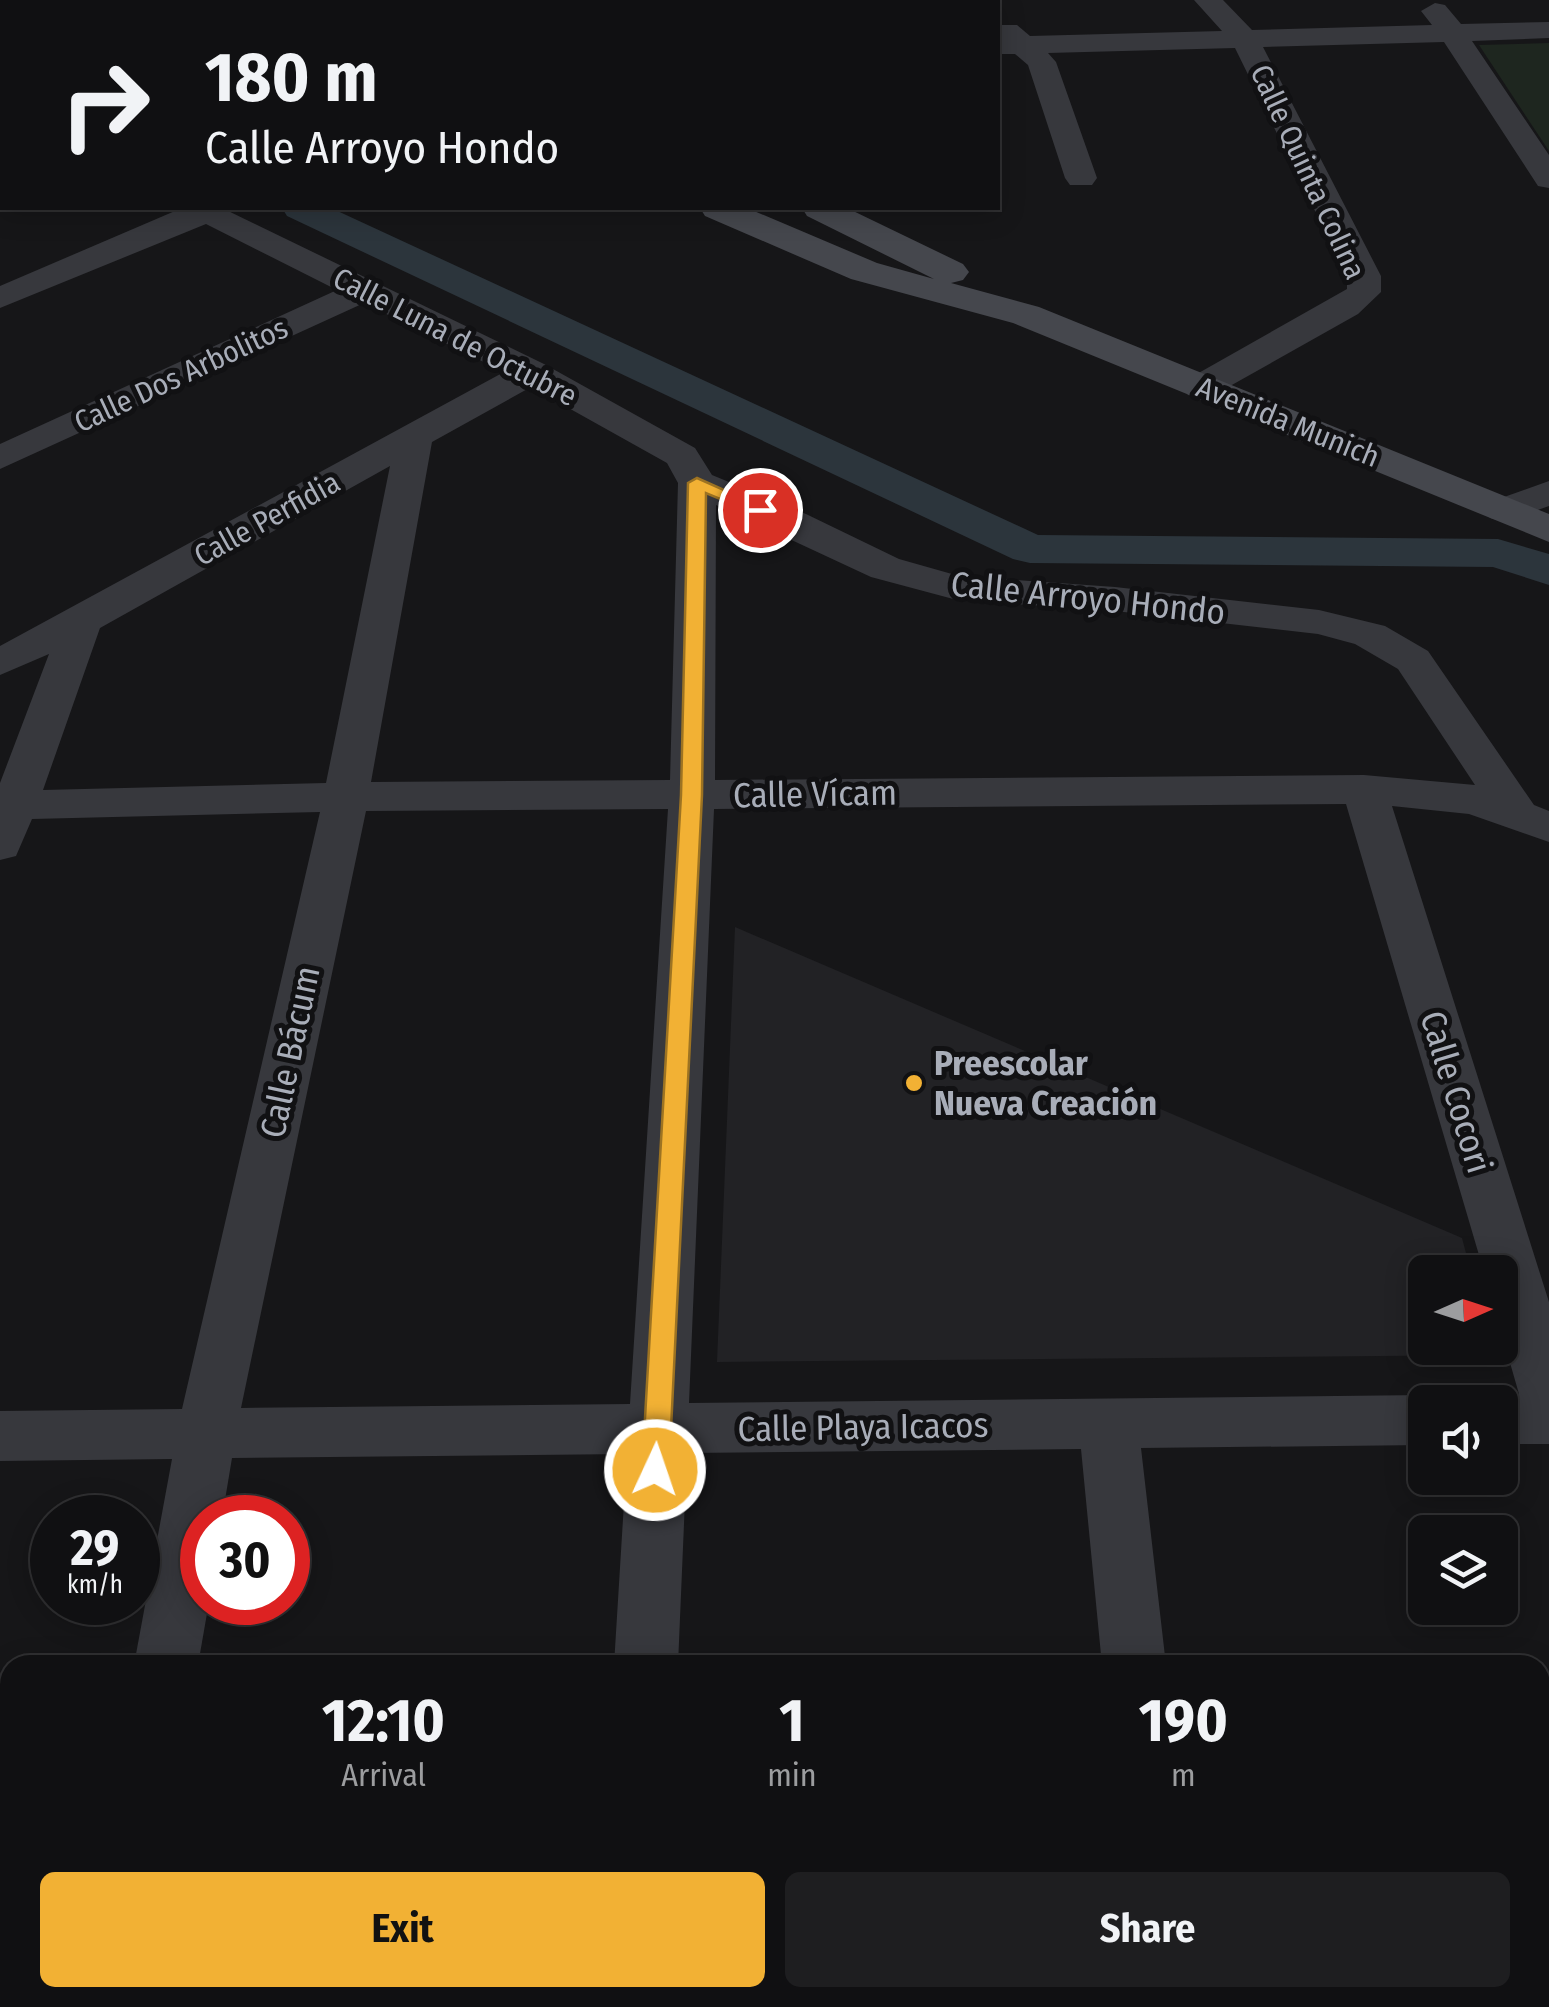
<!DOCTYPE html>
<meta charset="utf-8">
<style>
body{margin:0;font-family:"Fira Sans Condensed",sans-serif;background:#1e1e20;color:#f1f3f6;height:100vh;display:flex;flex-direction:column;font-size:38px;white-space:nowrap}
*{box-sizing:border-box;margin:0}
p{font-size:32px;color:#9c9d9f}
.icon{flex:none;width:55px;height:55px;fill:none;stroke:currentColor;stroke-width:2;stroke-linecap:round;stroke-linejoin:round}
.map{position:relative;flex:1;overflow:hidden}
.details{position:absolute;left:0px;top:1655px;width:1550px;height:352px;display:flex;flex-direction:column;background:#101012;border-radius:30px 30px 0 0;box-shadow:0 5px 25px #0003,0 0 0 2px #303032}
.details>*{flex:none}
.guide{position:absolute;left:0px;top:0px;width:1000px;height:210px;box-shadow:0 5px 25px #0003,0 0 0 2px #303032;background:#101012;color:#f1f3f6;overflow:hidden}
.needle{width:65px;rotate:87deg}
.buttons{position:absolute;left:1408px;top:1255px;display:grid;gap:20px}
.buttons a{display:grid;place-items:center;width:110px;height:110px;border-radius:15px;background:#101012;box-shadow:0 5px 25px #0003,0 0 0 2px #303032;font-size:50px}
.speed{position:absolute;left:30px;top:1495px;display:flex;gap:20px;font-size:50px;font-weight:700;text-align:center}
.speed>*{display:grid;place-content:center;width:130px;height:130px;border-radius:50%;background:#101012;box-shadow:0 5px 25px #0003,0 0 0 2px #303032;line-height:1}
.speed small{font-size:25px;font-weight:400}
.speed .limit{border:15px solid #d22;background:#fff;color:#111}
.pin{position:absolute;display:grid;place-items:center;width:85px;height:85px;color:#fff;margin:-42px;border:5px solid #fff;border-radius:50%;box-shadow:0 2px 10px #0007}
.me{position:absolute;width:110px;margin:-55px;rotate:3deg;stroke-linejoin:round;filter:drop-shadow(0 0 8px #0008)}
.turn{display:flex;align-items:center;gap:35px;height:210px;padding:0 40px;font-size:45px}
.turn .icon{width:130px;height:130px;stroke-width:2.5}
.turn b{display:block;font-size:70px;line-height:85px}
.eta{display:flex;justify-content:space-evenly;align-items:center;height:170px;text-align:center}
.eta b{font-size:60px;font-weight:700;line-height:70px}
.button{display:flex;gap:20px;margin-top:auto;padding:20px 40px}
.button a{flex:1;height:115px;border-radius:15px;background:#f2b134;color:#111;font-size:40px;font-weight:700;line-height:115px;text-align:center}
.button a+a{background:#1e1e20;color:#f1f3f6}
.map>svg:first-child{display:block}
.built{fill:#222225}
.green{fill:#1e261f}
.lines{fill:none;stroke-linecap:round;stroke-linejoin:round}
.canal{fill:#2c353c;fill-rule:evenodd}
.minor{fill:#37383d;fill-rule:evenodd}
.secondary{fill:#45474d;fill-rule:evenodd}
.route{fill:#f2b134;stroke:#9d7322;stroke-width:2.5}
.poi-dot{fill:#f2b134;stroke:#111113;stroke-width:4}
.labels{text-anchor:middle;dominant-baseline:central;stroke-width:10;stroke-linejoin:round;paint-order:stroke}
.far-street-label{font-size:30px;fill:#a8adb8;stroke:#111113}
.street-label{font-size:35px;fill:#a8adb8;stroke:#111113}
.poi-label{font-size:35px;font-weight:bold;fill:#a8adb8;stroke:#111113;text-anchor:start}
</style>
<div class="map">
<svg width="1549" height="2007" viewBox="0 0 1549 2007">
<rect width="100%" height="100%" fill="#161618"/>
<!-- built -->
<path class="built" d="M735,927L1462,1238L1471,1272H1425V1348H1490L1492,1355L717,1362Z"/>
<!-- green -->
<path class="green" d="M1549,43V151L1479,45Z"/>
<g class="lines">
<!-- canal -->
<g class="canal">
<rect x="0" y="53" width="2" height="21"/>
<path d="M282,208H331L1038,535L1498,539L1549,554V585L1493,567L1030,563L1013,559L287,216Z"/>
</g>
<!-- minor -->
<g class="minor">
<path d="M512,0H540L541,2H514Z"/>
<path d="M738,0H766L767,2H740Z"/>
<path d="M1194,0H1223L1252,30L1432,25L1421,11L1435,3L1445,5L1461,24L1549,22V38L1472,41L1549,155V188L1538,186L1444,42L1263,47L1381,276V292L1358,314L1214,395L1201,398L1188,395L1183,387L1188,379L1347,289V276L1235,48L1048,53L1056,62L1097,178L1092,185H1070L1065,178L1028,65L1015,54H998V25H1017L1030,36L1222,31Z"/>
<path d="M2,35V53L0,54V36Z"/>
<path d="M0,94L2,95V113L0,112Z"/>
<path d="M182,208H222L544,364L695,448L712,475L806,514L899,559L959,576L1115,587L1319,610L1385,626L1428,651L1534,805L1549,811V842L1469,814L1392,806L1549,1302V1444H1500V1402H1479L1500,1394H1519L1500,1328V1272H1484L1346,804L714,809L689,1403L1425,1395L1446,1402H1425V1445L1141,1448L1166,1665H1102L1081,1449L687,1453L678,1665H614L627,1454L232,1458L222,1518H202V1602H209L198,1665H134L172,1459L0,1461V1411L182,1409L320,812L32,819L16,856L0,860V783L49,654L0,675V646L504,372L364,303L0,469V444L337,290L206,224L0,308V286ZM531,387L667,463L678,483L670,780L371,782L432,442ZM390,466L326,783L43,790L100,628ZM716,505L871,577L957,600L1115,611L1318,634L1355,644L1398,669L1475,785L1364,775L715,780ZM668,809L630,1404L241,1408L366,811Z"/>
<path d="M1549,481V506L1504,522L1490,518L1484,510L1490,502Z"/>
<path d="M1549,1965V2007H1485L1489,1998H1540V1967Z"/>
<path d="M72,1998H144L142,2007H70Z"/>
<path d="M594,1998H666L665,2007H593Z"/>
<path d="M1135,1998H1207L1209,2007H1137Z"/>
</g>
<!-- secondary -->
<g class="secondary">
<path d="M239,0H273L274,2H241Z"/>
<path d="M359,0H393L394,2H361Z"/>
<path d="M700,208H747L877,263L934,279L807,216L802,208H847L963,264L969,272L963,280L951,283L1039,307L1549,514V542L1013,323L851,279L705,216Z"/>
</g>
</g>
<!-- route -->
<path class="route" d="M697,478L769,510L760,515L754,513L706,493L702,795L669,1470L665,1478L655,1481L646,1478L642,1470L681,795L688,483Z"/>
<!-- markers -->
<circle class="poi-dot" cx="914" cy="1083" r="10"/>
<g class="labels">
<!-- far-street labels -->
<g class="far-street-label">
<text transform="translate(1308 172) rotate(65)">Calle Quinta Colina</text>
<text transform="translate(455 337) rotate(27)">Calle Luna de Octubre</text>
<text transform="translate(181 375) rotate(-25)">Calle Dos Arbolitos</text>
<text transform="translate(1288 422) rotate(22)">Avenida Munich</text>
<text transform="translate(267 519) rotate(-29)">Calle Perfidia</text>
</g>
<!-- street labels -->
<g class="street-label">
<text transform="translate(1088 598) rotate(6)">Calle Arroyo Hondo</text>
<text transform="translate(815 794) rotate(-1)">Calle Vícam</text>
<text transform="translate(290 1052) rotate(-78)">Calle Bácum</text>
<text transform="translate(1456 1092) rotate(73)">Calle Cocori</text>
<text transform="translate(863 1427) rotate(-1)">Calle Playa Icacos</text>
</g>
<!-- poi labels -->
<g class="poi-label">
<text x="934" y="1063">Preescolar<tspan x="934" dy="40">Nueva Creación</tspan></text>
</g>
</g>
</svg>
<div class="buttons">
<a><svg class="needle" viewBox="-14 -14 28 28"><path d="M0-13l5 13h-10z" fill="#e53935"/><path d="M0 13l5-13h-10z" fill="#9c9d9f"/></svg></a>
<a><svg class="icon" aria-label="sound" viewBox="0 0 24 24"><path d="M4 9h4l5-4v14l-5-4H4zM17 9q2 3 0 6"/></svg></a>
<a><svg class="icon" aria-label="layers" viewBox="0 0 24 24"><path d="M12 4l9 5-9 5-9-5zM3 14l9 5 9-5"/></svg></a>
</div>
<div class="speed"><div>29<small>km/h</small></div><div class="limit">30</div></div>
<div class="pin" style="left:760px;top:510px;background:#d93025"><svg class="icon" aria-label="arrive" viewBox="0 0 24 24"><path d="M6 21V4h12l-3 4 3 4H6"/></svg></div>
<svg class="me" style="left:655px;top:1470px" viewBox="-20 -20 40 40"><circle r="17" fill="#f2b134" stroke="#fff" stroke-width="3"/><path d="M0-11L8 9 0 5-8 9z" fill="#fff"/></svg>
<div class="guide">
<div class="turn"><svg class="icon" aria-label="right" viewBox="0 0 24 24"><path d="M7 20v-9h11M14 6l5 5-5 5"/></svg><div><b>180 m</b>Calle Arroyo Hondo</div></div>
</div>
<section class="details">
<div class="eta">
<div><b>12:10</b><p>Arrival</p></div>
<div><b>1</b><p>min</p></div>
<div><b>190</b><p>m</p></div>
</div>
<div class="button"><a>Exit</a><a>Share</a></div>
</section>
</div>
